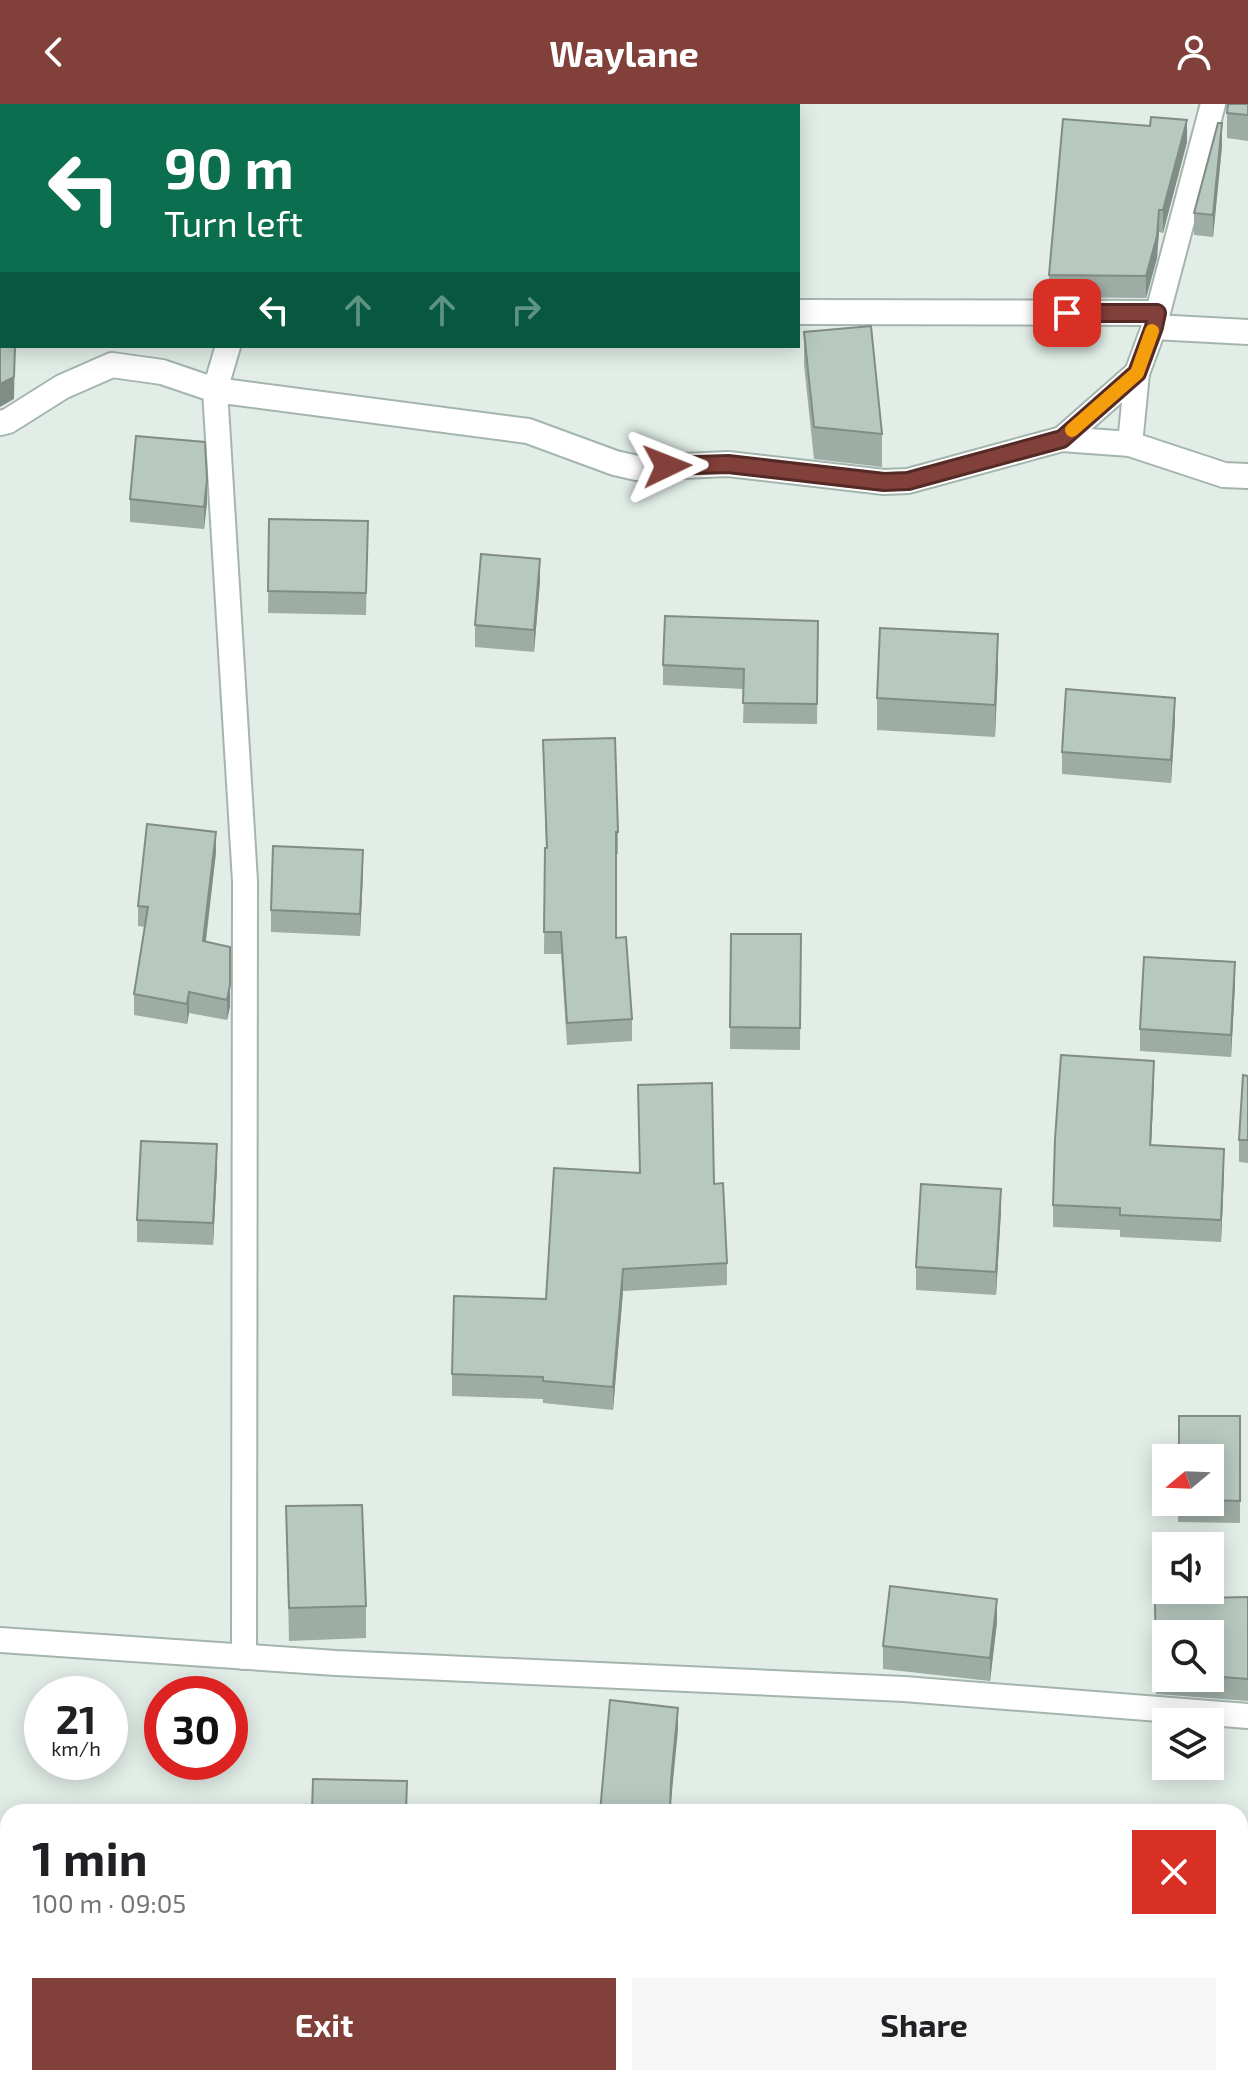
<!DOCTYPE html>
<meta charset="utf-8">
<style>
body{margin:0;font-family:"Exo 2",sans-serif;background:#f6f6f6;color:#202124;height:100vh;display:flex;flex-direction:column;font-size:30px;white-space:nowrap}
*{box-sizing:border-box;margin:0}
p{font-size:26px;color:#757577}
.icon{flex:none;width:44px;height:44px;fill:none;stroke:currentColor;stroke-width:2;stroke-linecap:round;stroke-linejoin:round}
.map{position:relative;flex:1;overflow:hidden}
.panel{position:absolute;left:0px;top:1700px;width:1248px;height:282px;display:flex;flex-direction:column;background:#fff;border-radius:24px 24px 0 0;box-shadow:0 4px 20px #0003}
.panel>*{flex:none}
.banner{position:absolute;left:0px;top:0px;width:800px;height:244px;box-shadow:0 4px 20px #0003;background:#0b6e4f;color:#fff;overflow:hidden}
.needle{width:52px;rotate:251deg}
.fabs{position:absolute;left:1152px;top:1340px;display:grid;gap:16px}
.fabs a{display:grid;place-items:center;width:72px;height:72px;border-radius:0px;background:#fff;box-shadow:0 4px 20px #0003;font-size:40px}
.speed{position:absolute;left:24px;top:1572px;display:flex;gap:16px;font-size:40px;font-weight:700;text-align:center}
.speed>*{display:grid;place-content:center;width:104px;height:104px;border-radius:50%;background:#fff;box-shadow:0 4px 20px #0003;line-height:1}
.speed small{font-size:20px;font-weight:400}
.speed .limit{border:12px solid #d22;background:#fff;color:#111}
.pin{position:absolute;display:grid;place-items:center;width:68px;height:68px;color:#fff;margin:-34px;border-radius:16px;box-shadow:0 4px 12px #0006}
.me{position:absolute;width:88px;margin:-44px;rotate:88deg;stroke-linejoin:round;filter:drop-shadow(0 0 6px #0008)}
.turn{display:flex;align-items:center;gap:28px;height:168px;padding:0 32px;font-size:36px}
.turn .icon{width:104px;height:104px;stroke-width:2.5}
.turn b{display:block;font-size:56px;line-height:68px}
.lanes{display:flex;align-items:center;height:76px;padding:0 32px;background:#0003;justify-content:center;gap:40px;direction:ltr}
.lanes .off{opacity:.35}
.round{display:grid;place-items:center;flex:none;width:84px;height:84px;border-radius:0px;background:#f6f6f6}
.summary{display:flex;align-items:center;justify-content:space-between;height:136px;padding:0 32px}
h1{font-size:48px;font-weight:700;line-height:60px}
.primary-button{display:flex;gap:16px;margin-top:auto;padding:16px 32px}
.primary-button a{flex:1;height:92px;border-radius:0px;background:#82403a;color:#fff;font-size:32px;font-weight:700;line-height:92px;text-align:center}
.primary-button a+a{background:#f6f6f6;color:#202124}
header{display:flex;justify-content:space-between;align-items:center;height:104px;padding:0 32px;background:#82403a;color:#fff;font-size:36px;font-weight:700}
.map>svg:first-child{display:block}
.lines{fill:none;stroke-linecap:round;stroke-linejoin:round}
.minor-casing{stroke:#a4b5ad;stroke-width:28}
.minor{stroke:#fff;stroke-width:24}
.wall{fill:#9daca4;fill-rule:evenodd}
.shaded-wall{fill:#808c86}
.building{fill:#b7c8bf;stroke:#808c86;stroke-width:2}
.route-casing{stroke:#542a26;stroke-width:20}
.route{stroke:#82403a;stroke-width:14}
.slow{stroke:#f59e0b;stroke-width:14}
</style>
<header><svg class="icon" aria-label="back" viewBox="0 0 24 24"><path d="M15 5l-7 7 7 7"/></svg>Waylane<svg class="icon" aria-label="person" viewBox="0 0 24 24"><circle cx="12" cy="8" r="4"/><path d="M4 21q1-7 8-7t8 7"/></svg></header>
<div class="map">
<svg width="1248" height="1981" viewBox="0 0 1248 1981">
<rect width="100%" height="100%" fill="#e2ede7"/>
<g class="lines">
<defs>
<g id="minor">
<path d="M234,0V2"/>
<path d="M798,208L1157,209"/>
<path d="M1154,223L1248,228"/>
<path d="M228,242L215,286L245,777L244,1553"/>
<path d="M0,319L8,317L62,283L112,261L162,268L215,286L528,327L615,359L637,364L728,360L884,378L908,377L1062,335L1130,340L1224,371L1248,372"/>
<path d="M1062,335L1137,269"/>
<path d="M1130,340L1137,269L1154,223L1213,0"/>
<path d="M0,1536L336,1559L904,1585L1248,1612"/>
</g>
</defs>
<!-- minor casing -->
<use href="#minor" class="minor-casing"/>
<!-- minor -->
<use href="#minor" class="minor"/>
</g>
<!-- wall -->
<g class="wall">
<path d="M1248,0V37L1227,34V9Z"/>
<path d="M1187,38L1163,129L1159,128L1157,154L1146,194L1049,193V171Z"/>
<path d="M1222,42L1213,133L1194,131V109Z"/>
<path d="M804,228L882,330V363L814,355L804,261Z"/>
<path d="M130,395L207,398L204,425L130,418Z"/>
<path d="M269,415L368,417L366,511L268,509Z"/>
<path d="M540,477L534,548L475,543V521Z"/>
<path d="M818,517L817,620L743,619L744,585L663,581V561Z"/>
<path d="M998,562L995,633L877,626V594Z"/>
<path d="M1175,616L1171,679L1062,670V648Z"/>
<path d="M543,636L618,728V750H616V834L632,915V937L567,941L561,850H544L545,744H546Z"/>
<path d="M216,748L206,838L230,843V902L227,916L189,909L187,920L134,911V890L145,823L138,822V802Z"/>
<path d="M363,768L360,832L271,828V806Z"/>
<path d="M731,830H801L800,946L730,945Z"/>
<path d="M1235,880L1231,953L1140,947V925Z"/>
<path d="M1248,972V1059L1239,1058V1036Z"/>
<path d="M1154,979L1151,1041L1224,1068L1221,1138L1120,1133V1126L1053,1123V1101Z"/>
<path d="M217,1063L213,1141L137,1138V1116Z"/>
<path d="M714,1080L727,1159V1181L623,1187L613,1306L543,1299V1295L452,1292V1270L546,1195Z"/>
<path d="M1001,1107L996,1191L916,1186V1163Z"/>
<path d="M1240,1312V1419L1178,1418V1398H1210V1354Z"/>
<path d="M286,1402L366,1502V1534L289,1537Z"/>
<path d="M1248,1493V1597L1156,1590L1155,1495ZM1166,1530H1210V1574H1166Z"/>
<path d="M997,1518L990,1577L883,1565V1542Z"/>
<path d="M319,1974H513L512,1981H319Z"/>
</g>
<!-- shaded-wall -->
<g class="shaded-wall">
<path d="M1187,16V38L1163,129V106Z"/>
<path d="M1222,19V42L1213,133V111Z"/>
<path d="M1159,106V128L1157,154L1146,194V172Z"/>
<path d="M15,242L14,295L0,303V280Z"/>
<path d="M207,376V398L204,425V403Z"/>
<path d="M540,455V477L534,548V526Z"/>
<path d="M998,530V562L995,633V601Z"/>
<path d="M1175,594V616L1171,679V656Z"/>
<path d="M216,728V748L203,858V837Z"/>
<path d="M363,746V768L360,832V810Z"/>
<path d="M1235,858V880L1231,953V931Z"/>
<path d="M230,881V902L227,916V896Z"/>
<path d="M189,888V909L187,920V900Z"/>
<path d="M1154,957V979L1150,1064V1041Z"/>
<path d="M217,1040V1063L213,1141V1119Z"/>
<path d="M1224,1045V1068L1221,1138V1116Z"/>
<path d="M1001,1085V1107L996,1191V1168Z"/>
<path d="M623,1165V1187L613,1306V1283Z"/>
<path d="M997,1495V1518L990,1577V1554Z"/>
<path d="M678,1604V1626L670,1708L671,1676Z"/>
</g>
<!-- building -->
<g class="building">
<path d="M123,0H207L206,2H122Z"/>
<path d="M1228,0H1248V11L1227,9Z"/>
<path d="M1151,13L1187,16L1163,106H1159L1157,132L1146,172L1049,171L1063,15L1150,22Z"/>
<path d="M1218,19H1222L1213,111L1194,109Z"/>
<path d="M0,216L2,217V242H15L14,273L0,280Z"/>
<path d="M871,222L882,330L814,323L804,228Z"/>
<path d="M136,332L205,338L207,376L204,403L130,395Z"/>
<path d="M269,415L368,417L366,489L268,487Z"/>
<path d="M481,450L540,455L534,526L475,521Z"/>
<path d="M665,512L818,517L817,600L743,599L744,565L663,561Z"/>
<path d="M880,524L998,530L995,601L877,594Z"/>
<path d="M1066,585L1175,594L1171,656L1062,648Z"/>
<path d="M615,634L618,728H616V834L626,833L632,915L567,919L561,828H544L545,744H547L543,636Z"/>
<path d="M147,720L216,728L203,837L230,843V881L227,896L189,888L187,900L134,890L148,803L138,802Z"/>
<path d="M273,742L363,746L360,810L271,806Z"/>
<path d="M731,830H801L800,924L730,923Z"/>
<path d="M1144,853L1235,858L1231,931L1140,925Z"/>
<path d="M1061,951L1154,957L1150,1041L1224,1045L1221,1116L1120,1111V1104L1053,1101L1055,1035Z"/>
<path d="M1243,971L1248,972V1036H1239Z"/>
<path d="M712,979L714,1080L723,1079L727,1159L623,1165L613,1283L543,1277V1273L452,1270L454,1192L546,1195L554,1064L640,1069L638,981Z"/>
<path d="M141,1037L217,1040L213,1119L137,1116Z"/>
<path d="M921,1080L1001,1085L996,1168L916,1163Z"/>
<path d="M1179,1312H1240V1397L1210,1396V1354H1179Z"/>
<path d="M362,1401L366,1502L289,1504L286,1402Z"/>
<path d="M890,1482L997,1495L990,1554L883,1542Z"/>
<path d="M1248,1493V1575L1210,1572V1530H1166V1568L1156,1567L1155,1495Z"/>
<path d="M610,1596L678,1604L671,1676L670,1708H600Z"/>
<path d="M313,1675L407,1677L406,1708H312Z"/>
<rect x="698" y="1974" width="156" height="7"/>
</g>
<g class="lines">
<defs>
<path id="route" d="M667,362L728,360L884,378L908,377L1062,335L1137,269L1154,223L1157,209H1067"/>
</defs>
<!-- route casing -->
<use href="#route" class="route-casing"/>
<!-- route -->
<use href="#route" class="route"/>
<!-- slow -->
<path class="slow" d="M1072,326L1137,269L1152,227"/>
</g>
</svg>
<div class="fabs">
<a><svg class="needle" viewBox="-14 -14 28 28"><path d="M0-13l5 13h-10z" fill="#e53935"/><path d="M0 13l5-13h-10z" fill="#757577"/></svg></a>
<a><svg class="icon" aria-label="sound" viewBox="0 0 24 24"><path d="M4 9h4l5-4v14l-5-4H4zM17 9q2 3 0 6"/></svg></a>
<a><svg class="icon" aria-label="search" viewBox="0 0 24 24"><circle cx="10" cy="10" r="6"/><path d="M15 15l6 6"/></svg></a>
<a><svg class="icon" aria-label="layers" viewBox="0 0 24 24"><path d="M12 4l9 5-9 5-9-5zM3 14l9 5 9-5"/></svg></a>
</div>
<div class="speed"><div>21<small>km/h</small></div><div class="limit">30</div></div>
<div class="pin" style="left:1067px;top:209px;background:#d93025"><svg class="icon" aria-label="arrive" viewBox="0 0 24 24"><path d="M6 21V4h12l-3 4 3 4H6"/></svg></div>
<svg class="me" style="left:667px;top:362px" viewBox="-20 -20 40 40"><path d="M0-17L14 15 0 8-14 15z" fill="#82403a" stroke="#fff" stroke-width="4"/></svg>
<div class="banner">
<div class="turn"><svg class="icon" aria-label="left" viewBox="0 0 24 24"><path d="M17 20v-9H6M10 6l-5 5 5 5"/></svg><div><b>90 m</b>Turn left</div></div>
<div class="lanes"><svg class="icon" aria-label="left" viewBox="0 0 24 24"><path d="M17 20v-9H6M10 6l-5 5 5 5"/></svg><svg class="icon off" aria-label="ahead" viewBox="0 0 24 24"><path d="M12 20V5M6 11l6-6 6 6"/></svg><svg class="icon off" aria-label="ahead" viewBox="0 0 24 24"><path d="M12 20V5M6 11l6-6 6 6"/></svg><svg class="icon off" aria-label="right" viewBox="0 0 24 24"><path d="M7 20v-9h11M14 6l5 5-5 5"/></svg></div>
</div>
<section class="panel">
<div class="summary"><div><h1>1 min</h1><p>100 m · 09:05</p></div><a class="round" style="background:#d93025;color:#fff"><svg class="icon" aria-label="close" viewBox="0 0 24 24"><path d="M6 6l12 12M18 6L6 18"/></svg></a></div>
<div class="primary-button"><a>Exit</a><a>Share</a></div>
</section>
</div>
